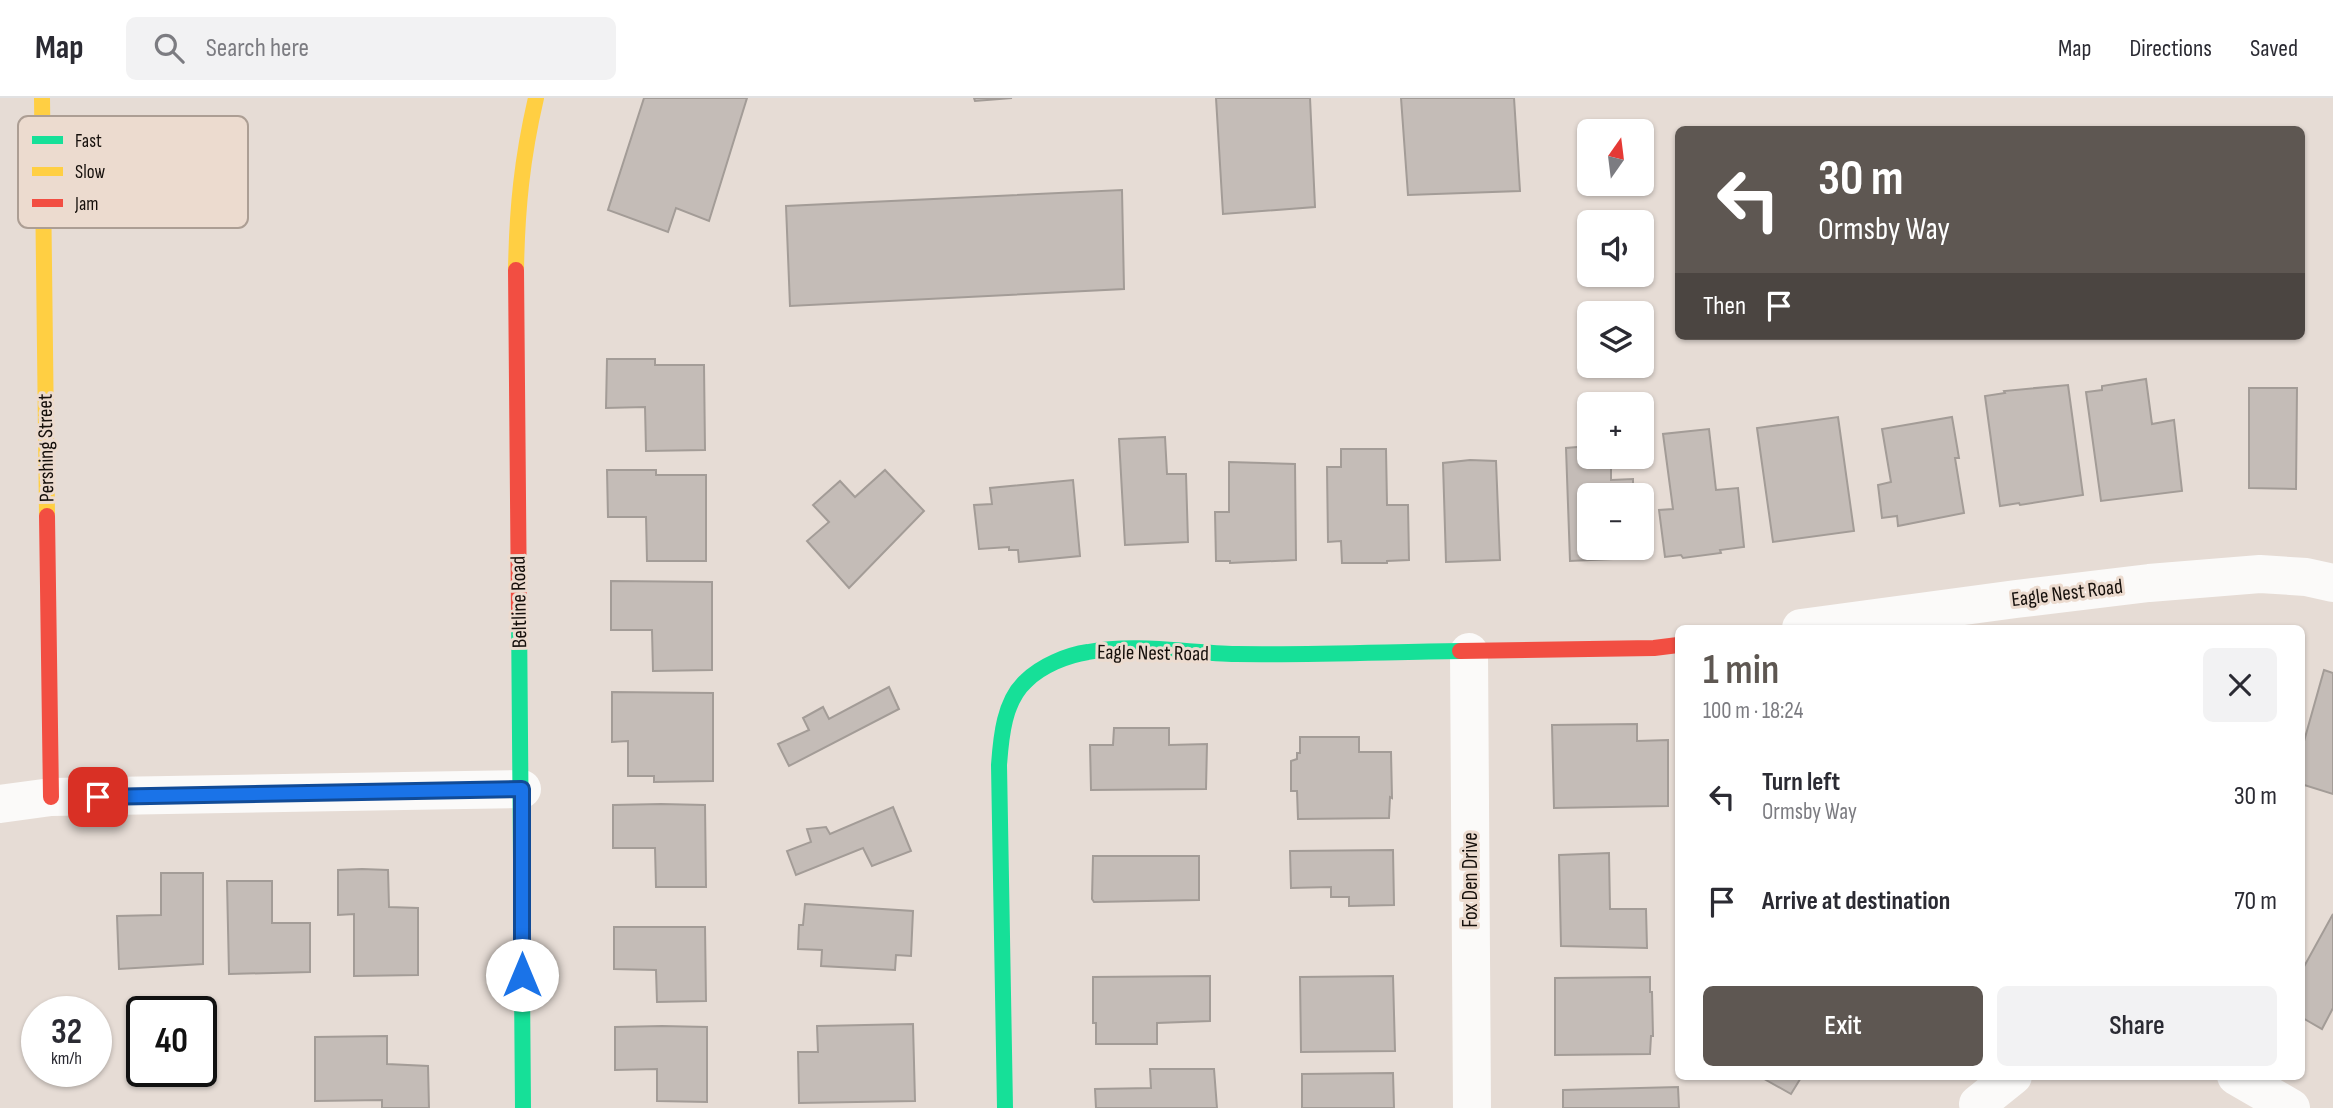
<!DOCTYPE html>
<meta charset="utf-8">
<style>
body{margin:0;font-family:"Sofia Sans Condensed",sans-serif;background:#f2f2f3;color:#2b2b33;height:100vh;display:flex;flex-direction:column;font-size:26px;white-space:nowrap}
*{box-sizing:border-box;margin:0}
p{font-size:23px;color:#7c7c81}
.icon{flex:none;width:38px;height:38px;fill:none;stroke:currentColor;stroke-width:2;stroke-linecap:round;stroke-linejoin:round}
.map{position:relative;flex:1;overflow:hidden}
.side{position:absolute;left:1675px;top:527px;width:630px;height:455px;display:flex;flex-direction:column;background:#fff;border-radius:10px;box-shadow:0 2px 5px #0004}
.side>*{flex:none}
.hud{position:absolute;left:1675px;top:28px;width:630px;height:214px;border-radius:10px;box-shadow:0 2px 5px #0004;background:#5e5752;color:#fff;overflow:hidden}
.needle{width:46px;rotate:14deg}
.tools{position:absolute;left:1577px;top:21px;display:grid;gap:14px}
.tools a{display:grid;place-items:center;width:77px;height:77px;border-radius:10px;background:#fff;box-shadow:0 2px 5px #0004;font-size:35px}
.speed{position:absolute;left:21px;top:898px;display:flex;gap:14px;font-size:35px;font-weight:700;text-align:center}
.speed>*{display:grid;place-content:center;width:91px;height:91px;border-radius:50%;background:#fff;box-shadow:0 2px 5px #0004;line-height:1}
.speed small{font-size:18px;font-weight:400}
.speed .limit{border:4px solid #111;border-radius:10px;background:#fff;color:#111}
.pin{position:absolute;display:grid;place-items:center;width:60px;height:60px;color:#fff;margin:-30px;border-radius:14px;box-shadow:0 4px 10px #0006}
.me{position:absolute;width:77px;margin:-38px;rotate:0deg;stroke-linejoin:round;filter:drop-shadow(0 0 5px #0008)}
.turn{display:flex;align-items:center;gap:24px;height:147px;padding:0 28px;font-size:32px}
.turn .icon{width:91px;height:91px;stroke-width:2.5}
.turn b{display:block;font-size:49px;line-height:60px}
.then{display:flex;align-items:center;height:66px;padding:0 28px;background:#0003;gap:14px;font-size:26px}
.round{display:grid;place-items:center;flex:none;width:74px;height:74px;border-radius:10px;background:#f2f2f3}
.headline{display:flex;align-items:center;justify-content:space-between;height:119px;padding:0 28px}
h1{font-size:42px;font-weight:600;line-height:52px;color:#5e5752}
.cta{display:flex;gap:14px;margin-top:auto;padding:14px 28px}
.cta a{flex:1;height:80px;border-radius:10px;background:#5e5752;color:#fff;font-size:28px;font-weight:600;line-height:80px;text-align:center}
.cta a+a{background:#f2f2f3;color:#2b2b33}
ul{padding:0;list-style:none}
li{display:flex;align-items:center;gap:21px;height:105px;padding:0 28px}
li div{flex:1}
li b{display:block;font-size:26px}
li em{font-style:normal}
header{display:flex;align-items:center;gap:42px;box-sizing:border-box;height:98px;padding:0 35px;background:#fff;border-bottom:2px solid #e1e1e2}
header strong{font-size:33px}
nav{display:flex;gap:38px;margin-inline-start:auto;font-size:24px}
.search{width:490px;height:63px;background:#f2f2f3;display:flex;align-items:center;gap:18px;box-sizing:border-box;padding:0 24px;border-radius:10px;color:#7c7c81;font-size:26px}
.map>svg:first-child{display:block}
.building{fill:#c4bcb7;stroke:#a39c97;stroke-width:2}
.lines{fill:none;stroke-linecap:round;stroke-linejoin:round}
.street{stroke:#fbfaf9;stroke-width:38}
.fast{stroke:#16e098;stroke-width:16}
.slow{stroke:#ffcf43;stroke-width:16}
.jam{stroke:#f24e42;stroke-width:16}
.route-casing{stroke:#114b97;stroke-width:18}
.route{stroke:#1a73e8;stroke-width:12}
.labels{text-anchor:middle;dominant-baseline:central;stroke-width:6;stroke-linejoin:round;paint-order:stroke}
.street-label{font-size:21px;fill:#150f0b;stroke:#ecdbcf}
.key{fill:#ecdbcf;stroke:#ac9e94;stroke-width:2}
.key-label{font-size:19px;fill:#150f0b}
</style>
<header>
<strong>Map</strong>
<div class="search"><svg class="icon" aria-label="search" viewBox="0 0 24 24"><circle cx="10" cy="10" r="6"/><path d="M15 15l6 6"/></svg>Search here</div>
<nav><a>Map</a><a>Directions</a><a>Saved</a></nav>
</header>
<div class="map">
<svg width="2333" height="1010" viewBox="0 0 2333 1010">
<rect width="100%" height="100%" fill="#e6dcd5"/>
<!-- building -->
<g class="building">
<path d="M644,0H747L709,123L676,110L668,134L608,112Z"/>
<path d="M974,0H1012L975,3Z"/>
<path d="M1216,0H1310L1315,109L1223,116Z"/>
<path d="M1401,0H1514L1520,93L1408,97Z"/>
<path d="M1122,92L1124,191L790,208L786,108Z"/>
<path d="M607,261H655V267H704L705,352L646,353L645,309L606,310Z"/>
<path d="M2146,281L2152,326L2174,322L2182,393L2101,403L2086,294L2102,292V288Z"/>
<path d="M2068,287L2083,397L2020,407L2019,405L2000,408L1985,298L2005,295L2004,293Z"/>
<path d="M2249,290H2297L2296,391L2249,390Z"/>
<path d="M1838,319L1854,433L1773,444L1757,330Z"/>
<path d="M1952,319L1959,360H1955L1964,415L1898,428L1897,418L1882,420L1878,387L1891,384L1882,331Z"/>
<path d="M1709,331L1716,392L1738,390L1744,449L1720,452L1721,455L1683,460L1681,457L1665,459L1659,412L1673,411L1663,336Z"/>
<path d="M1165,339L1167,376H1186L1188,444L1125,447L1119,341Z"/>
<path d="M1589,348V359H1611V382L1633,381V397H1589V450H1636V457L1613,461L1570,463L1566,350Z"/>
<path d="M1341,351H1386L1387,407H1408L1409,462L1387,463V465H1342L1341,443L1328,444L1327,369H1341Z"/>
<path d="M1470,362L1496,363L1500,462L1446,464L1443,365Z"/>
<path d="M1229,364L1295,366L1296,462L1230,465V463H1216L1215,414H1229Z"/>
<path d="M607,372H656V377H706V463H647L646,419H608Z"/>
<path d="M885,372L924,413L849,490L807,443L829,424L813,407L840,383L855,399Z"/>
<path d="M1073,382L1080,458L1019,464L1018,452H1009V449L979,451L974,407L992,406L990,390Z"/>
<path d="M611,483L712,484V572L653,573L652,532H611Z"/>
<path d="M2324,572L2333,575V696L2301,686V654Z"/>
<path d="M889,589L899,611L789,668L778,646L809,632L803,620L823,609L829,621Z"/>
<path d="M612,594L713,595V683L654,684V678H628V643L612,644Z"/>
<path d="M1637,626V643L1668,642V708L1554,710L1552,627Z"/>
<path d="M1114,630H1169V647L1207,646L1206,691L1091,692L1090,647H1113Z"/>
<path d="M1300,639H1359V654H1391L1392,700L1390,699L1389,720L1298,721L1297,693H1291V663L1297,661V655H1300Z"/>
<path d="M661,706L705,707L706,789H656L655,750H613V707Z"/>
<path d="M893,709L911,753L872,768L863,750L796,777L787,753L811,744L807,731L826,729L830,736Z"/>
<path d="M1393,752L1394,807L1349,808V799H1331V789L1291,790L1290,753Z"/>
<path d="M1609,755L1610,811H1646L1647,850L1561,848L1559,757Z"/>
<path d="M1093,758H1199V802L1094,804L1092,801Z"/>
<path d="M362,771L388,772L389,809L418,810V877L354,878V816L338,817V772Z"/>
<path d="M161,775H203V866L119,871L117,818L161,817Z"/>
<path d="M227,783H272V825H310V874L229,876Z"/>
<path d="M805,806L913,813L911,858L896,857L895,872L821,868L822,852L798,851L799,827H803Z"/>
<path d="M2333,816V910L2322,931L2301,919V874Z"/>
<path d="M614,829H705L706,903L657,904L656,872L614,871Z"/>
<path d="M1210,878V923L1157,925V946H1096V925H1093V879Z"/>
<path d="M1393,878L1395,953L1301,954L1300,879Z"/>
<path d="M1650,879V894H1652L1653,938H1651L1650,956L1555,957V880Z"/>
<path d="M913,926L915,1003L799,1005L798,954H818L817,928Z"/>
<path d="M662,928L707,929V1004L657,1003V971L615,972V929Z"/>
<path d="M387,938V966L428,968L429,1010H382V1002L315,1003V939Z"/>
<path d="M1150,971H1214L1217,1010H1096L1095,991L1151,990Z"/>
<path d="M1393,975L1394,1010H1302V976Z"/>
<path d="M1759,978H1802L1791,996Z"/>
<path d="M1678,989L1679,1010H1563V992Z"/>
</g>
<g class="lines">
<!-- street -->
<g class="street">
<path d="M1801,530L2016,501L2149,485L2260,476L2306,479L2333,485"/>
<path d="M1469,554L1472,1010"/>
<path d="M0,706L51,699L522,691"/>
<path d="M2236,978L2291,1010"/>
<path d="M1978,1006L2013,978"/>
</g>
<!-- fast -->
<g class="fast">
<path d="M519,514L523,1010"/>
<path d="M1005,1010L999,667C1001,639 1004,603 1026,583C1041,568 1067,557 1088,554C1137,545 1187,555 1236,556C1311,557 1385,554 1460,553"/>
</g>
<!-- slow -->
<g class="slow">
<path d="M42,0L47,418"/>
<path d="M516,172C517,111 522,60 536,0"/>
</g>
<!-- jam -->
<g class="jam">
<path d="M516,172L519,514"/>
<path d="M47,418L51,699"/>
<path d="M1460,553L1654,550L1678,547"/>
</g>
</g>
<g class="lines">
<defs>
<path id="route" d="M98,699L522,691V877"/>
</defs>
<!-- route casing -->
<use href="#route" class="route-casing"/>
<!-- route -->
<use href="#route" class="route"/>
</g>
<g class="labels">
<!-- street labels -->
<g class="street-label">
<text transform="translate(46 350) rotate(-91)">Pershing Street</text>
<text transform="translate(2067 495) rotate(-7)">Eagle Nest Road</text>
<text transform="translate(519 504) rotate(-91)">Beltline Road</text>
<text transform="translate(1153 555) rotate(1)">Eagle Nest Road</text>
<text transform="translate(1470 782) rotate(-90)">Fox Den Drive</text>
</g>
</g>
<!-- legend -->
<rect x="18" y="18" width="230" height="112" rx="10" class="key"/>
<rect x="32" y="38" width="31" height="8" fill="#16e098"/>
<rect x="32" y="69" width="31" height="9" fill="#ffcf43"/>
<rect x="32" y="101" width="31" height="8" fill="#f24e42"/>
<g class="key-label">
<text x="75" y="49">Fast</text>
<text x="75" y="80">Slow</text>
<text x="75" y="112">Jam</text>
</g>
</svg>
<div class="tools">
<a><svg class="needle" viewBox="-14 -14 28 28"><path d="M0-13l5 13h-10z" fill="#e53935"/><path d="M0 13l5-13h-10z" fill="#7c7c81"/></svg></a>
<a><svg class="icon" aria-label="sound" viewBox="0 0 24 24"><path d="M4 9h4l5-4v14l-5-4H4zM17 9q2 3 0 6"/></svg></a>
<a><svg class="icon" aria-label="layers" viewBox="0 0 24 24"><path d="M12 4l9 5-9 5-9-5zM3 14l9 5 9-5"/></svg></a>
<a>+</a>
<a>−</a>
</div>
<div class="speed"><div>32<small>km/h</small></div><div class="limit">40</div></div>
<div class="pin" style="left:98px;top:699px;background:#d93025"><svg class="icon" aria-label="arrive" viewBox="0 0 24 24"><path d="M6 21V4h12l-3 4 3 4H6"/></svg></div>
<svg class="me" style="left:522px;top:877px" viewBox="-20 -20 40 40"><circle r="19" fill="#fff"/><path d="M0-13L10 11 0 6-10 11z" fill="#1a73e8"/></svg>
<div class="hud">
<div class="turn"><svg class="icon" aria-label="left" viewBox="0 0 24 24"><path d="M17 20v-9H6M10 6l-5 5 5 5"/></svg><div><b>30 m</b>Ormsby Way</div></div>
<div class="then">Then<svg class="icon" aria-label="arrive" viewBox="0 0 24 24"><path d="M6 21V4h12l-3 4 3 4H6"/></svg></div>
</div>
<section class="side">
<div class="headline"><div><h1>1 min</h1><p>100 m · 18:24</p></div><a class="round"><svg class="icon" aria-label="close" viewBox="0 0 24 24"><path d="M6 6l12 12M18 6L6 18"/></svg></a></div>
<ul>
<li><svg class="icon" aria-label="left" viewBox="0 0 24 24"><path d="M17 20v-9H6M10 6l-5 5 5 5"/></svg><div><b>Turn left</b><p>Ormsby Way</p></div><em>30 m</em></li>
<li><svg class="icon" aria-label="arrive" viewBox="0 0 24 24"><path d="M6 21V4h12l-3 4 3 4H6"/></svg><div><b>Arrive at destination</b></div><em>70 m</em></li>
</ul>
<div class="cta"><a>Exit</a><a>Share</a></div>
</section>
</div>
